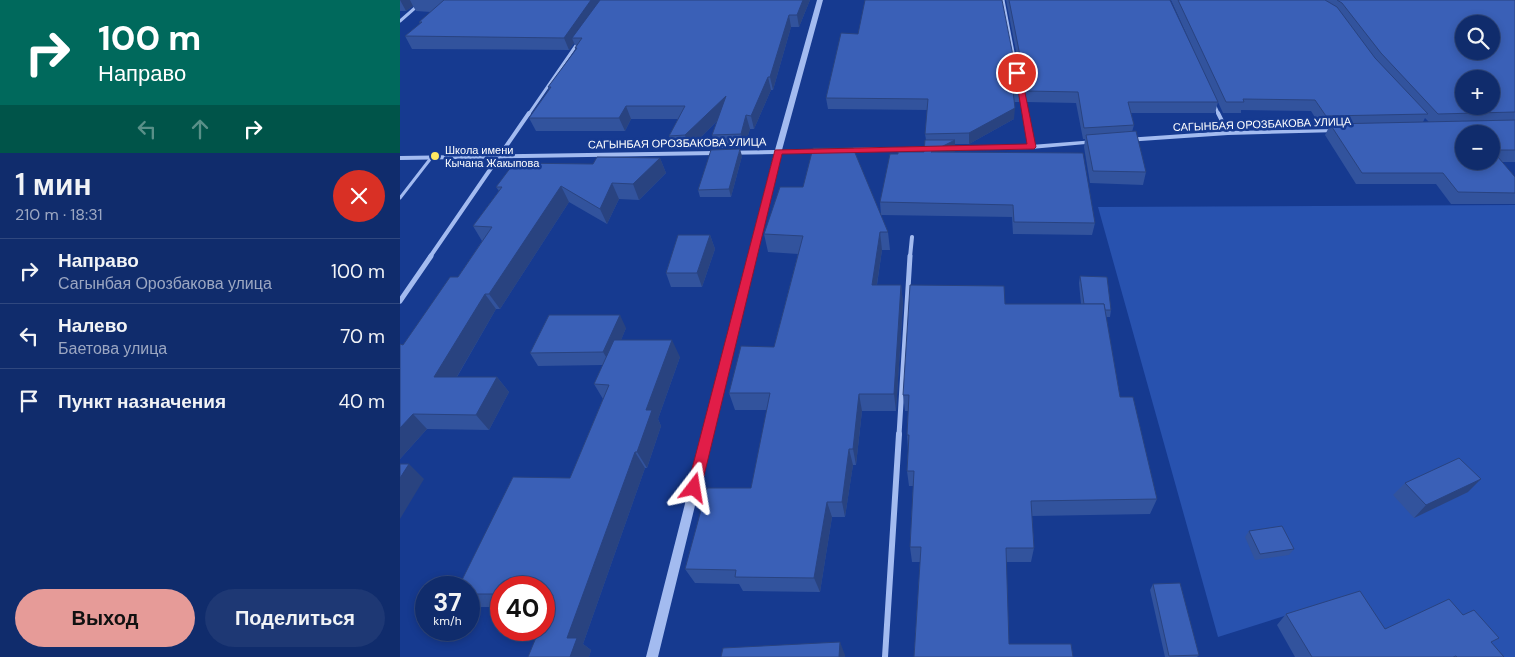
<!DOCTYPE html>
<html lang="ru">
<meta charset="utf-8">
<style>
body{margin:0;font-family:"DM Sans",sans-serif;background:#1e3874;color:#f1f3f6;height:100vh;display:flex;flex-direction:column;font-size:19px;white-space:nowrap}
*{box-sizing:border-box;margin:0}
p{font-size:16px;color:#9ca7c2}
.icon{flex:none;width:28px;height:28px;fill:none;stroke:currentColor;stroke-width:2;stroke-linecap:round;stroke-linejoin:round}
.map{position:relative;flex:1;overflow:hidden}
.panel{display:flex;flex-direction:column;background:#102c6c;width:400px}
.panel>*{flex:none}
.hud{background:#00695c;color:#fff;overflow:hidden}
.buttons{position:absolute;left:1055px;top:15px;display:grid;gap:10px}
.buttons a{display:grid;place-items:center;width:45px;height:45px;border-radius:50%;background:#102c6c;box-shadow:0 2px 8px #0003,0 0 0 1px #30487f;font-size:25px}
.speed{position:absolute;left:15px;top:576px;display:flex;gap:10px;font-size:25px;font-weight:700;text-align:center}
.speed>*{display:grid;place-content:center;width:65px;height:65px;border-radius:50%;background:#102c6c;box-shadow:0 2px 8px #0003,0 0 0 1px #30487f;line-height:1}
.speed small{font-size:12px;font-weight:400}
.speed .limit{border:8px solid #d22;background:#fff;color:#111}
.pin{position:absolute;display:grid;place-items:center;width:42px;height:42px;color:#fff;margin:-21px;border:2px solid #fff;border-radius:50%;box-shadow:0 1px 5px #0007}
.me{position:absolute;width:55px;margin:-28px;rotate:14deg;stroke-linejoin:round;filter:drop-shadow(0 0 4px #0008)}
.turn{display:flex;align-items:center;gap:18px;height:105px;padding:0 15px;font-size:22px}
.turn .icon{width:65px;height:65px;stroke-width:2.5}
.turn b{display:block;font-size:35px;line-height:42px}
.lanes{display:flex;align-items:center;height:48px;padding:0 15px;background:#0003;justify-content:center;gap:25px;direction:ltr}
.lanes .off{opacity:.35}
.round{display:grid;place-items:center;flex:none;width:52px;height:52px;border-radius:26px;background:#1e3874}
.summary{display:flex;align-items:center;justify-content:space-between;height:85px;padding:0 15px}
h1{font-size:30px;font-weight:600;line-height:38px}
.cta{display:flex;gap:10px;margin-top:auto;padding:10px 15px}
.cta a{flex:1;height:58px;border-radius:30px;background:#e69b98;color:#111;font-size:20px;font-weight:600;line-height:58px;text-align:center}
.cta a+a{background:#1e3874;color:#f1f3f6}
ul{padding:0;list-style:none}
li{display:flex;align-items:center;gap:15px;height:65px;padding:0 15px;border-top:1px solid #30487f}
li div{flex:1}
li b{display:block;font-size:19px}
li em{font-style:normal}
main{display:flex;flex:1;min-height:0}
.map>svg:first-child{display:block}
.green{fill:#2852af}
.lines{fill:none;stroke-linecap:round;stroke-linejoin:round}
.service{stroke:#a3bbf0;stroke-width:3}
.minor-far3{stroke:#a3bbf0;stroke-width:3}
.minor-far2{stroke:#a3bbf0;stroke-width:4}
.minor-far1{stroke:#a3bbf0;stroke-width:5}
.minor{stroke:#a3bbf0;stroke-width:6}
.tertiary{fill:#a3bbf0;fill-rule:evenodd}
.wall{fill:#32539d;fill-rule:evenodd}
.shaded-wall{fill:#294380}
.building{fill:#3a60b7;stroke:#294380;fill-rule:evenodd}
.route{fill:#e11d48;stroke:#92132f}
.poi-dot{fill:#ffe862;stroke:#163a90;stroke-width:2}
.labels{text-anchor:middle;dominant-baseline:central;stroke-width:5;stroke-linejoin:round;paint-order:stroke}
.far-street-label{font-size:11px;fill:#fff;stroke:#163a90}
.far-poi-label{font-size:11px;fill:#fff;stroke:#163a90;text-anchor:start}
</style>
<main>
<section class="panel">
<div class="hud">
<div class="turn"><svg class="icon" aria-label="right" viewBox="0 0 24 24"><path d="M7 20v-9h11M14 6l5 5-5 5"/></svg><div><b>100 m</b>Направо</div></div>
<div class="lanes"><svg class="icon off" aria-label="left" viewBox="0 0 24 24"><path d="M17 20v-9H6M10 6l-5 5 5 5"/></svg><svg class="icon off" aria-label="ahead" viewBox="0 0 24 24"><path d="M12 20V5M6 11l6-6 6 6"/></svg><svg class="icon" aria-label="right" viewBox="0 0 24 24"><path d="M7 20v-9h11M14 6l5 5-5 5"/></svg></div>
</div>
<div class="summary"><div><h1>1 мин</h1><p>210 m · 18:31</p></div><a class="round" style="background:#d93025;color:#fff"><svg class="icon" aria-label="close" viewBox="0 0 24 24"><path d="M6 6l12 12M18 6L6 18"/></svg></a></div>
<ul>
<li><svg class="icon" aria-label="right" viewBox="0 0 24 24"><path d="M7 20v-9h11M14 6l5 5-5 5"/></svg><div><b>Направо</b><p>Сагынбая Орозбакова улица</p></div><em>100 m</em></li>
<li><svg class="icon" aria-label="left" viewBox="0 0 24 24"><path d="M17 20v-9H6M10 6l-5 5 5 5"/></svg><div><b>Налево</b><p>Баетова улица</p></div><em>70 m</em></li>
<li><svg class="icon" aria-label="arrive" viewBox="0 0 24 24"><path d="M6 21V4h12l-3 4 3 4H6"/></svg><div><b>Пункт назначения</b></div><em>40 m</em></li>
</ul>
<div class="cta"><a>Выход</a><a>Поделиться</a></div>
</section>
<div class="map">
<svg width="1115" height="657" viewBox="0 0 1115 657">
<rect width="100%" height="100%" fill="#163a90"/>
<!-- green -->
<path class="green" d="M1115,205V657H1005L954,594L818,637L698,207Z"/>
<g class="lines">
<!-- service -->
<path class="service" d="M0,198L31,158"/>
<!-- minor-far3 -->
<g class="minor-far3">
<path d="M603,0L625,115"/>
<path d="M0,21L24,0"/>
<path d="M814,104L819,115"/>
<path d="M128,115L179,41"/>
</g>
<!-- minor-far2 -->
<g class="minor-far2">
<path d="M625,113L631,147"/>
<path d="M818,113L828,133"/>
<path d="M30,257L129,113"/>
<path d="M510,257L512,237"/>
</g>
<!-- minor-far1 -->
<g class="minor-far1">
<path d="M0,301L31,256"/>
<path d="M499,435L510,256"/>
</g>
<!-- minor -->
<path class="minor" d="M485,657L499,434"/>
<!-- tertiary -->
<g class="tertiary">
<path d="M417,0H423L382,150L423,149L426,151L423,153L381,154L258,657H246L374,154L0,160V156L375,150Z"/>
<path d="M937,129L940,131L939,132L828,135L726,142L723,140L726,138L828,131Z"/>
<path d="M695,140L697,141V143L631,149L443,152L440,150L443,148L631,145Z"/>
</g>
</g>
<!-- wall -->
<g class="wall">
<path d="M0,0H410L399,27H391L373,90H371L354,129H350L344,148H316L312,135L317,121L289,149H273L269,136L278,119H231L225,131H136L129,118L149,89L148,87L176,50L175,48L176,46L174,43L169,50L12,49L5,36L20,24L19,22L31,12L16,11L13,6L6,11H0Z"/>
<path d="M606,0H770L795,53L771,0H1115V162H1102L1115,177V204H1051L1036,184H956L925,135L929,127H921L911,111L841,110V113H823L818,102L815,113H731L734,125L732,132L746,172L743,185L690,183L684,147L685,139H683L676,103L626,102ZM1025,118L1029,122H1023Z"/>
<path d="M620,91L619,102H614V119L569,144H555V152L554,153L695,223L692,235L613,234L612,217L481,215L480,202L498,154L524,152L526,140L525,134L528,110L428,109L426,98Z"/>
<path d="M342,156L331,197H300L298,190Z"/>
<path d="M260,158L266,173L239,200L219,199L207,224L169,202L100,309H96L57,377H97L109,392L89,430L27,429L0,459V344L3,345L58,277L82,241L73,226L99,191L96,187L193,164Z"/>
<path d="M488,232L490,250H482L477,285H501L503,303L496,411H462L456,465H453L445,517H432L420,592L343,591L339,584L295,583L285,569L351,488L367,410H335L329,393L374,347L398,254L368,252L364,234Z"/>
<path d="M310,235L315,249L302,287H271L266,273Z"/>
<path d="M680,276L711,310L710,317H706L720,397L757,499L750,514L632,516L634,548L631,562H606L514,657L520,562H512L510,547L513,486H509L507,471L508,451L507,435L508,411H505L503,395L605,304H681L679,283Z"/>
<path d="M226,328L221,340L280,357L258,419L261,426L247,468H245L183,644L191,650L189,657L148,608H144V588H101V607H73L69,604V588L170,478L203,399L194,384L203,365L138,366L130,353Z"/>
<path d="M1005,483L1068,492L1014,518L993,495Z"/>
<path d="M849,531L894,549L889,555L855,560L845,537Z"/>
<path d="M753,584L799,655L797,657H765L750,590Z"/>
<path d="M886,614L985,629L1063,615L1092,643L1104,657H895L877,625Z"/>
</g>
<!-- shaded-wall -->
<g class="shaded-wall">
<path d="M0,0H10L13,6L6,11Z"/>
<path d="M191,0H204L172,38L174,43L169,50L164,38Z"/>
<path d="M403,0H410L399,27L397,15Z"/>
<path d="M389,15L391,27L373,90L370,77Z"/>
<path d="M368,77L371,90L354,129L351,116Z"/>
<path d="M326,96L329,109L289,149L285,135Z"/>
<path d="M226,106L231,119L225,131L219,118Z"/>
<path d="M615,108L614,119L569,144V133Z"/>
<path d="M346,115L350,129L344,148L341,134Z"/>
<path d="M555,140V152L532,165L531,152Z"/>
<path d="M340,149L342,156L331,197L329,189Z"/>
<path d="M260,158L266,173L239,200L233,184Z"/>
<path d="M212,183L219,199L207,224L200,209Z"/>
<path d="M161,186L169,202L100,309L89,294Z"/>
<path d="M480,232L482,250L474,303L472,285Z"/>
<path d="M310,235L315,249L302,287L297,273Z"/>
<path d="M501,285L503,303L496,411L494,394Z"/>
<path d="M85,294L96,309L48,392L34,377Z"/>
<path d="M220,315L226,328L211,365L203,352Z"/>
<path d="M272,340L280,357L258,419L261,426L247,468L237,452L246,410Z"/>
<path d="M97,377L109,392L89,430L76,415Z"/>
<path d="M459,394L462,411L456,465L453,449Z"/>
<path d="M13,414L27,429L0,459V428Z"/>
<path d="M449,449L453,465L445,517L442,502Z"/>
<path d="M235,452L245,468L183,644L191,650L189,657H170L167,638Z"/>
<path d="M9,464L24,479L0,519V478Z"/>
<path d="M1081,479L1068,492L1014,518L1026,505Z"/>
<path d="M427,502L432,517L420,592L414,578Z"/>
<path d="M440,642L445,655V657H439Z"/>
</g>
<!-- building -->
<g class="building">
<path d="M44,0H191L164,38L5,36L22,22H19Z"/>
<path d="M200,0H403L397,15H389L370,77H368L351,116L346,115L341,134L312,135L326,96L285,135L269,136L285,106H226L219,118H129L151,87H148L177,48H175L182,38H172Z"/>
<path d="M465,0H602L620,91H613L615,108L569,133L525,134L528,99L426,98L441,33L458,34Z"/>
<path d="M609,0H770L818,102H728L734,125L684,128L678,92L627,91Z"/>
<path d="M778,0H925L937,7L975,58L1028,114L926,116L915,100L843,99L844,102H826Z"/>
<path d="M937,0H1115V112L1038,114L981,53L942,3ZM1064,24H1091V51H1064ZM1064,79H1091V106H1064Z"/>
<path d="M1115,120V150H1092L1115,177V193L1058,192L1043,173H962L930,124ZM1064,134H1091V161H1064Z"/>
<path d="M736,131L746,172L693,171L686,135Z"/>
<path d="M525,140H555L531,152L683,153L695,223L614,222L613,205L480,202L490,154H498V152H524Z"/>
<path d="M413,148H453L488,232H480L472,285H501L494,394H459L453,449H449L442,502H427L414,578L335,577L336,570L285,569L307,488H351L370,393H329L341,346L374,347L403,236L364,234L380,187H403Z"/>
<path d="M340,149L329,189L298,190L311,150Z"/>
<path d="M197,157L260,158L233,184L212,183L200,209L161,186L89,294H85L34,377H97L76,415L13,414L0,428V344L3,345L50,277H58L92,227L73,226L102,187H96L114,163L193,164Z"/>
<path d="M278,235H310L297,273H266Z"/>
<path d="M680,276L707,277L711,310H705L704,304H684Z"/>
<path d="M510,285L604,286L605,304H704L720,397H733L757,499L631,501L634,548H606L609,644H671L673,657H514L521,547H510L514,471H507L509,435H507L509,395H503Z"/>
<path d="M149,315H220L203,352L130,353Z"/>
<path d="M214,340H272L246,410H252L237,452H235L167,638H177L170,657H128L139,630H144V618L153,595H144V588H101V594H69V588H58L113,477L170,478L209,385L194,384Z"/>
<path d="M1059,458L1081,479L1026,505L1005,483Z"/>
<path d="M0,464H9L0,478Z"/>
<path d="M882,526L894,549L860,554L849,531Z"/>
<path d="M780,583L799,655L769,656L753,584Z"/>
<path d="M960,591L985,629L1049,599L1063,615L1074,610L1099,638L1091,642L1104,657H1057L1056,656L1053,657H912L886,614Z"/>
<path d="M440,642L439,657H321L323,648Z"/>
</g>
<!-- route -->
<path class="route" d="M615,72L621,73L636,147L634,149L382,154L301,488L299,493L294,495L289,493L287,488L375,150L627,144Z"/>
<!-- markers -->
<circle class="poi-dot" cx="35" cy="156" r="5"/>
<g class="labels">
<!-- far-street labels -->
<g class="far-street-label">
<text transform="translate(862 124) rotate(-2)">САГЫНБАЯ ОРОЗБАКОВА УЛИЦА</text>
<text transform="translate(277 143) rotate(-1)">САГЫНБАЯ ОРОЗБАКОВА УЛИЦА</text>
</g>
<!-- far-poi labels -->
<g class="far-poi-label">
<text x="45" y="150">Школа имени<tspan x="45" dy="13">Кычана Жакыпова</tspan></text>
</g>
</g>
</svg>
<div class="buttons">
<a><svg class="icon" aria-label="search" viewBox="0 0 24 24"><circle cx="10" cy="10" r="6"/><path d="M15 15l6 6"/></svg></a>
<a>+</a>
<a>−</a>
</div>
<div class="speed"><div>37<small>km/h</small></div><div class="limit">40</div></div>
<div class="pin" style="left:617px;top:73px;background:#d93025"><svg class="icon" aria-label="arrive" viewBox="0 0 24 24"><path d="M6 21V4h12l-3 4 3 4H6"/></svg></div>
<svg class="me" style="left:294px;top:488px" viewBox="-20 -20 40 40"><path d="M0-17L14 15 0 8-14 15z" fill="#e11d48" stroke="#fff" stroke-width="4"/></svg>
</div>
</main>
